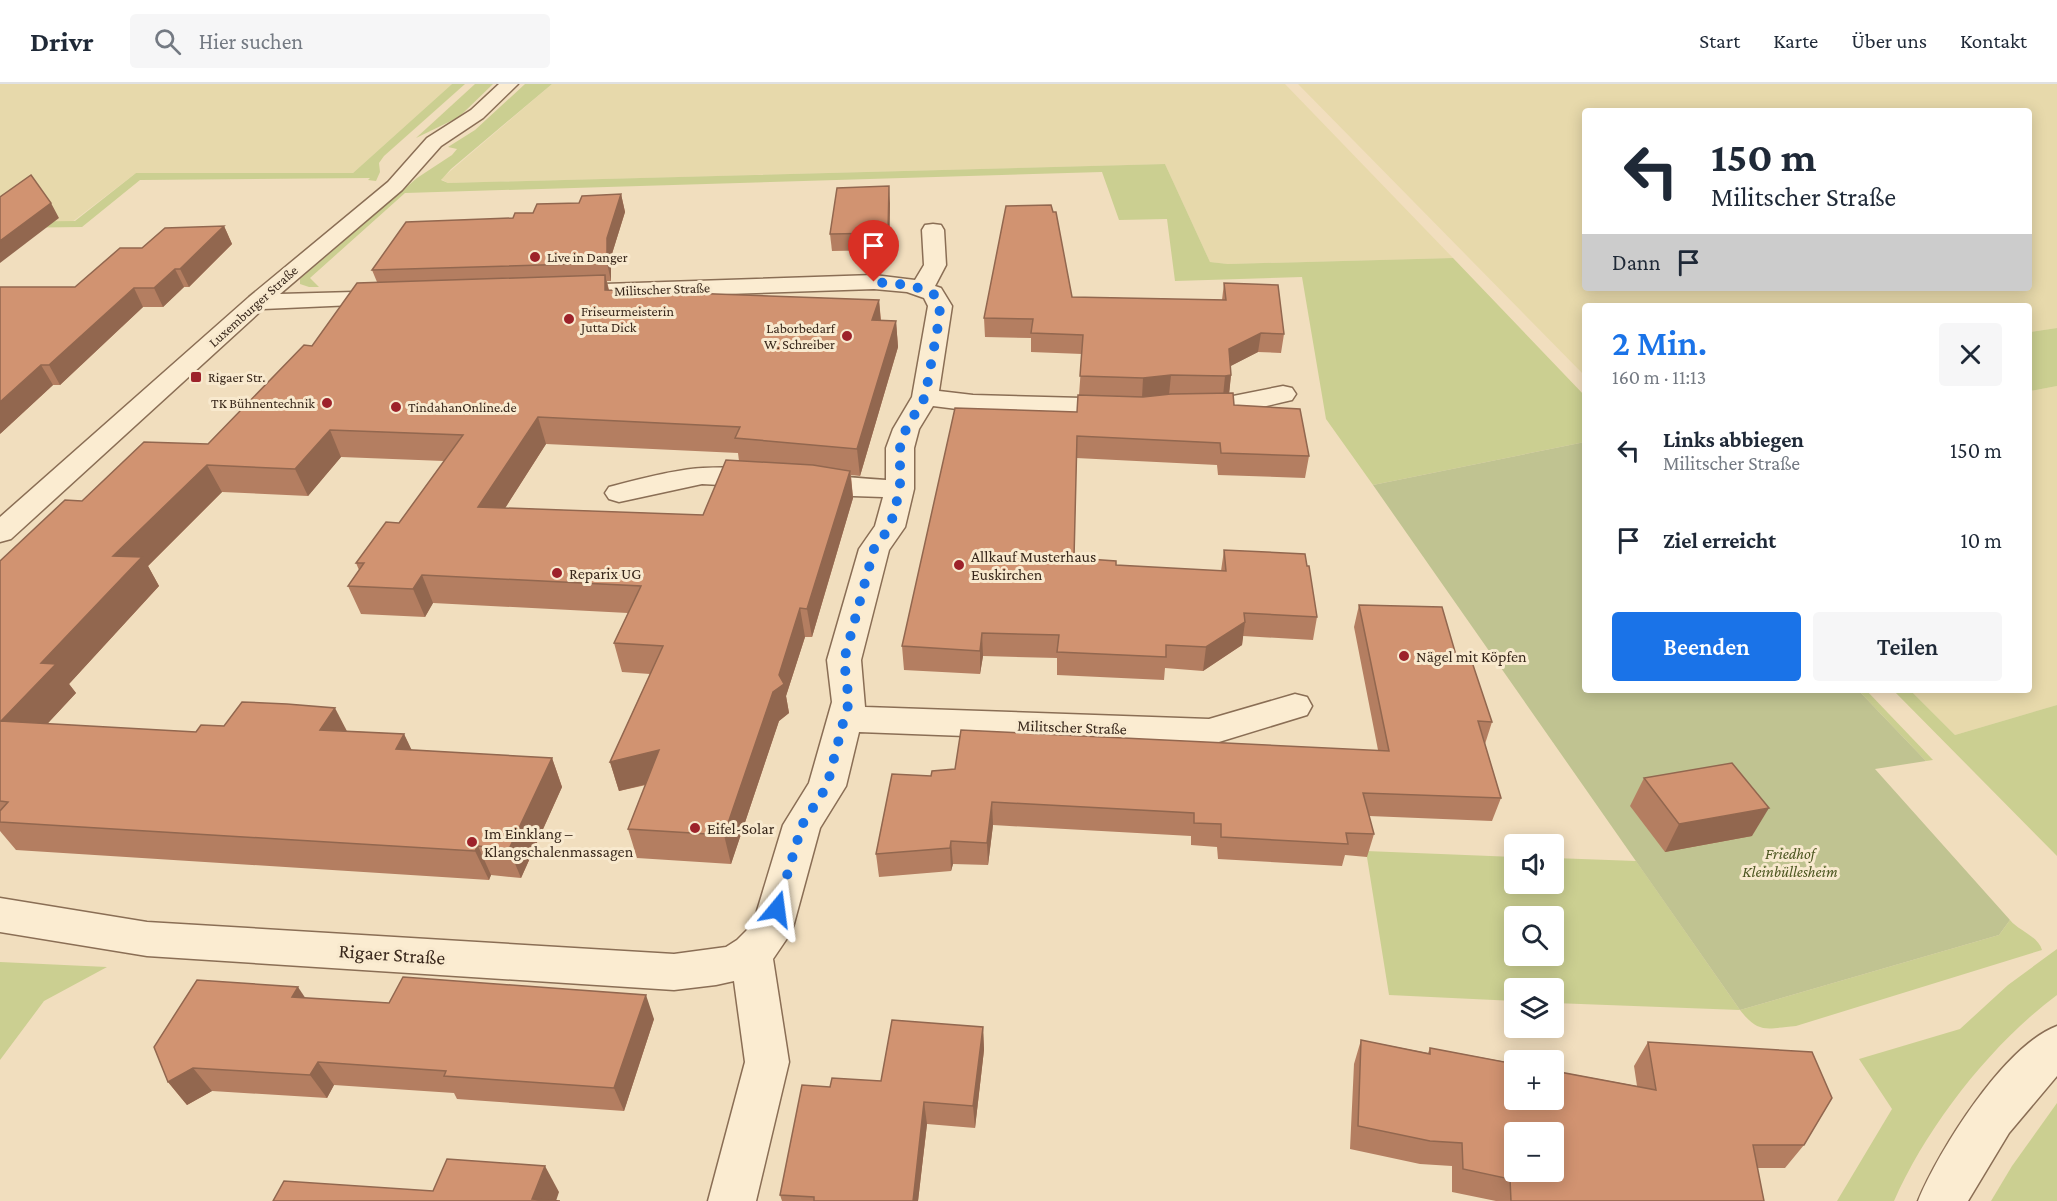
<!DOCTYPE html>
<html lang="de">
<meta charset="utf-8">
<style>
body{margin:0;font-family:"Crimson Pro",serif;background:#f6f6f7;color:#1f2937;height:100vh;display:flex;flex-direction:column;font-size:22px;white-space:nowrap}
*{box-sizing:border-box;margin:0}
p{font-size:20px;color:#747a83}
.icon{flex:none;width:33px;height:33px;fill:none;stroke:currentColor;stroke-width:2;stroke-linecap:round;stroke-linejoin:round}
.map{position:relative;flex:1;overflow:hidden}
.sheet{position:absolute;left:1582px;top:219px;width:450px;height:390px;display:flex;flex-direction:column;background:#fff;border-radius:6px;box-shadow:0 3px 15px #0003}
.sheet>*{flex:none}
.top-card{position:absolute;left:1582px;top:24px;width:450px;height:183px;border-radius:6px;box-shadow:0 3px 15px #0003;background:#fff;color:#1f2937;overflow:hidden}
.controls{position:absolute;left:1504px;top:750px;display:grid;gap:12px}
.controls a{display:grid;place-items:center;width:60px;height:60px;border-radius:6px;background:#fff;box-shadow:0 3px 15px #0003;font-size:30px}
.pin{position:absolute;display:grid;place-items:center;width:51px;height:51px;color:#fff;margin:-62px -26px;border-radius:50% 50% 50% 0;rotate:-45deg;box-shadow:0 0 6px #0007}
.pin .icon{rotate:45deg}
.me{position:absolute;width:66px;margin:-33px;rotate:16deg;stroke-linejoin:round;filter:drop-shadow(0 0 4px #0008)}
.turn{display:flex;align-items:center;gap:21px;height:126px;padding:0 30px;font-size:27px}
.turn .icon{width:78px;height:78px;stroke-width:2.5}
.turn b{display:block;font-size:42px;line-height:51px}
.then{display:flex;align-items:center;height:57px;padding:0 30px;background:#0003;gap:12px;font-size:22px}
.round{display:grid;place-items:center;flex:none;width:63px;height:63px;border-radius:6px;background:#f6f6f7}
.overview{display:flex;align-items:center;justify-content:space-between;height:102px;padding:0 30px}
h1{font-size:36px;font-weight:600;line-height:45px;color:#1a73e8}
.action{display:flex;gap:12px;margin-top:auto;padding:12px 30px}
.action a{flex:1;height:69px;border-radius:6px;background:#1a73e8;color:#fff;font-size:24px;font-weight:600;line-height:69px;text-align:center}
.action a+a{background:#f6f6f7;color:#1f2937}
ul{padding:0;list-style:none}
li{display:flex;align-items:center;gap:18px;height:90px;padding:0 30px}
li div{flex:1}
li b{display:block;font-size:22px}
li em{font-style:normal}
header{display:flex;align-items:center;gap:36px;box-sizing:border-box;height:84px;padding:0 30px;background:#fff;border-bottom:2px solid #e0e1e3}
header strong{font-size:28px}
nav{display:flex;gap:33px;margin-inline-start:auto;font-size:21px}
.search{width:420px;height:54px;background:#f6f6f7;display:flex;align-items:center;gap:15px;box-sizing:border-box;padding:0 21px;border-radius:6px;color:#747a83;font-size:22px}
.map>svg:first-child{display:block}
.farmland{fill:#e7d9ab;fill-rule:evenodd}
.green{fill:#cbcf91;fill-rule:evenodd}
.cemetery{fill:#c0c391}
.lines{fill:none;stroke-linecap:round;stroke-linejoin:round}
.minor-casing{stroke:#8a6e55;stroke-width:3}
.minor{fill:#fbecd1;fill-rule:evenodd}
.wall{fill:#b47e61;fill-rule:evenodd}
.shaded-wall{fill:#92674f}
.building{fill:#d19371;stroke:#92674f;stroke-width:1.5;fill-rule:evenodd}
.route{stroke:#1a73e8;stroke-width:10;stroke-dasharray:0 18}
.poi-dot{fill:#9d222a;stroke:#f8e9ce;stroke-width:2}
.labels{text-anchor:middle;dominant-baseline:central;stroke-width:6;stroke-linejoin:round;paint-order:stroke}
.far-poi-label{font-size:14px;fill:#38271b;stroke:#f8e9ce;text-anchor:start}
.far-street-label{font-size:14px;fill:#38271b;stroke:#f8e9ce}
.poi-label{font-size:16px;fill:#38271b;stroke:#f8e9ce;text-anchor:start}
.street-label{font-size:16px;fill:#38271b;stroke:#f8e9ce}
.park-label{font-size:16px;font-style:italic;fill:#4c5620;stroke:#f8e9ce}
.near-street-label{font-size:20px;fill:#38271b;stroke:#f8e9ce}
</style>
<header>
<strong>Drivr</strong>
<div class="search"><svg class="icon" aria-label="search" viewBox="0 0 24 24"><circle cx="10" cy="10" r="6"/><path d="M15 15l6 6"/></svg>Hier suchen</div>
<nav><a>Start</a><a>Karte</a><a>Über uns</a><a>Kontakt</a></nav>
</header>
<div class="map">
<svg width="2057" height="1117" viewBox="0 0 2057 1117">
<rect width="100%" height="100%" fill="#f1debe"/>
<!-- farmland -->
<g class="farmland">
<path d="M0,0H452L353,89H136L72,138H0Z"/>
<path d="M552,0H1285L1453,174L1228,180L1210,178L1165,80L448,99L441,95Z"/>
<path d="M1298,0H2057V244L2030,248V222H1586L1585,292ZM1586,27H2030V204H1586Z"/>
<path d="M2057,302V621L1955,651L1910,606H2030V307Z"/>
</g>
<!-- green -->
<g class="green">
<path d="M452,0H465L384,72L379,79L380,88L376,97L368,96L370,94L140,96L82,143L0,144V138L75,137L136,89H353Z"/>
<path d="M475,0H493L459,33L416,54Z"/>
<path d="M525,0H552L451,85L441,96L448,99L1165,80L1210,178L1228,180L1453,174L1585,312V358L1373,401L1326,335L1302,193L1175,197L1167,135L1119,136L1102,88L405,109L310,194L319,203H309L300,200V195L417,94L452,71L457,65L448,63L475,46Z"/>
<path d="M2057,244V302L2030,307V248Z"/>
<path d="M1858,606H1866L1933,676L1926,677Z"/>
<path d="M1893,606H1910L1955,651L2057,621V772Z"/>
<path d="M1366,767L1515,773V800H1554V774L1636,777L1740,926L1999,851L2010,836C2019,847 2038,852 2042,866L1796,942C1768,944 1759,951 1740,926L1554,919V904H1515V917L1389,911ZM1515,832H1554V872H1515Z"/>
<path d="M2057,865V911C1991,960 1927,1042 1894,1117H1837L1892,1025L1859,975L1960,945L2008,901Z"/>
<path d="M0,878L107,883L44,917L0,976Z"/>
<path d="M2057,1019V1117H1991L2012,1082Z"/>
</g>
<!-- cemetery -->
<path class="cemetery" d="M1585,358L1586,606H1858L1926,677L1875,685L2010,836L1999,851L1740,926L1373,401Z"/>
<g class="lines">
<defs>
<g id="minor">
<path d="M499,0H518L483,34L441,62L402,106L280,210L391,207L399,209L403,214L399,219L263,225L11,455L0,458V433L249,213L388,98L427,54L471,26Z"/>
<path d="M933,140L941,141L944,146L946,181L935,202L941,204L952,222L939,307L973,311L1121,315L1130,317L1134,323L1130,329L1121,331L973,327L933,322L919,345L914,364V405L905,443L889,466L861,576L865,623L1209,635L1295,610L1307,613L1312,622L1307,631L1209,661L859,648L846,702L820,744L792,847L773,875L789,978L756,1117H708L745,978L734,897L716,901L674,906L147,872L0,848V814L147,838L674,870L726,863L737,856L753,840L783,741L809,699L832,618L827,576L859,465L875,442L883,413L853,412L817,406L702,400L619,418L609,415L605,409L609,403C635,396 677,385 703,384C764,381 825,393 886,396V364L893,345L912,313L928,222L924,214L907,208L874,205L574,215L566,213L562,208L566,203L574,201L874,191L915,196L924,181L922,146L925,141Z"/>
<path d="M1283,302L1292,304L1296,310L1292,316C1257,324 1217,336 1181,327L1177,321L1181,315L1190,313L1223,314Z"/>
<path d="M2057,942V992L2009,1049L1968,1117H1918C1939,1066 2004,962 2057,942Z"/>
</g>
</defs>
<!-- minor casing -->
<use href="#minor" class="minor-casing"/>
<!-- minor -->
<use href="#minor" class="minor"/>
</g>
<!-- wall -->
<g class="wall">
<path d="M621,110L625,128L611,173V197H607L609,206L879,216L881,236L896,237L898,263L860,392L851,391L853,414L812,553H805L786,612L789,629L779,637L731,780L637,774L628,745L646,701L619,707L610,678L650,590L622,588L614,559L628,529L433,519L425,533L361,530L348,502L359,486L356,479L399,439L444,377L341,373L308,412L222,408L148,482L159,502L69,600L76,609L47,640L196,648L347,647L404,650L411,666L552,674L562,703L521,794L491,791L489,796L16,766L0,747V477L82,417L208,360L312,262L377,198L372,186L513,134L533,129ZM546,360L738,369L739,377L703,431L505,424Z"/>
<path d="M890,119L889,166L832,167L830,150Z"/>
<path d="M224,142L232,160L189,203H184L163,223H143L60,301H53L0,350L75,203L142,164Z"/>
<path d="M1224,199L1284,250L1281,269L1258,268L1230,282L1231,291L1229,309L1234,321L1309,372L1305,394L1218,391L1217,381L1076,374L1074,474L1116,481L1221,487L1224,466L1307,482L1317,533L1313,556L1243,552L1242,561L1203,587L1165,584L1164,596L1057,591V574L983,572L980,590L904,586L902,562L1077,328L1079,311L1082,270L1031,268V254L985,253L984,234L1072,213L1222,216Z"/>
<path d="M1359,521L1458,578L1492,638L1485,660L1501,714L1492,737L1369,732L1374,750L1367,773L1345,771L1342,782L1218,775L1217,763L1191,761V752L993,741L988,781L953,780L951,787L879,793L876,770L931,692L1378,666L1354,543Z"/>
<path d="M1644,694L1752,752L1665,768L1630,722Z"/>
<path d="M305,914L654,935L624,1027L457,1015L454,1009L334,1001L327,1014L212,1007L187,1021L168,998Z"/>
<path d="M983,943L984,966L975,1044L927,1040L918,1117H782L780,1111L830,1003L881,997Z"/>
<path d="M1361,956L1428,969L1430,964L1637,1002L1634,982L1648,958L1804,1061L1785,1084H1757L1764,1117H1496L1452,1108V1082L1420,1080L1350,1065L1354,980Z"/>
</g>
<!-- shaded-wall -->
<g class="shaded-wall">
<path d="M889,102L890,119L889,166L888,149Z"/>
<path d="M621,110L625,128L611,173V197L607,179V154Z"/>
<path d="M51,119L59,134L0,179V157Z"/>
<path d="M224,142L232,160L189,203L180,185Z"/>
<path d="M175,185L184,203L163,223L154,204Z"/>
<path d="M605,191L611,216L605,206Z"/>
<path d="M134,204L143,223L60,301L49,281Z"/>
<path d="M879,216L881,241L872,236Z"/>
<path d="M896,237L898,263L860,392L857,365Z"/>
<path d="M1261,249L1258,268L1227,284L1229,265Z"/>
<path d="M41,281L53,301L0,350V318Z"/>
<path d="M1171,291L1169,311L1142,314L1143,294Z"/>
<path d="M1231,291L1229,311L1223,312L1225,292Z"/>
<path d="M538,333L546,360L488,451L478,423Z"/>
<path d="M330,346L341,373L308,412L295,385Z"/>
<path d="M207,381L222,408L148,482L159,502L69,600L76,609L23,666L1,637L41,579L113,472Z"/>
<path d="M850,387L853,414L812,553L807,525Z"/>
<path d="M422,491L433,519L425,533L413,505Z"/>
<path d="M800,524L805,553L786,612L789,629L779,637L731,780L724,751L773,608Z"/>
<path d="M1245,538L1242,561L1203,587L1206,563Z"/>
<path d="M982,549L983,572L980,590V567Z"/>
<path d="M335,624L350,653L320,646Z"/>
<path d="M404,650L418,679L396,665Z"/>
<path d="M659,666L667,695L619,707L610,678Z"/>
<path d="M552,674L562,703L521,794L509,765Z"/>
<path d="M992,718L993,741L988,781L987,759Z"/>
<path d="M1769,724L1752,752L1665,768L1679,740Z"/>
<path d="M951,757L953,780L951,787L950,764Z"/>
<path d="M478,762L491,791L489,796L475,767Z"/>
<path d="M298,903L314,927L292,913Z"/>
<path d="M646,911L654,935L624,1027L614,1004Z"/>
<path d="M983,943L984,966L975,1044L973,1022Z"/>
<path d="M318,978L334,1001L327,1014L310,991Z"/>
<path d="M193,984L212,1007L187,1021L168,998Z"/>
<path d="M924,1018L927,1040L918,1117H913Z"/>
<path d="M545,1082L559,1108L556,1117L532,1115Z"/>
</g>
<!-- building -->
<g class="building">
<path d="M31,91L51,119L0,157V113Z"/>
<path d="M889,102L888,149L830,150L837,104Z"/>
<path d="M621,110L607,154V179L372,186L406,138L513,134L515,129H533L537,120L579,119L582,112Z"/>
<path d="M1051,121L1053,128H1056L1072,213L1226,216L1224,199L1278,201L1284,250L1261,249L1229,265L1231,291L1225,292L1171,291L1143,294L1080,292L1083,251L1031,249L1033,235L984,234L1006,122Z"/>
<path d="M224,142L180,185H175L154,204H134L49,281H41L0,318V203H75L120,164H142L165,144Z"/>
<path d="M605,191V206L879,216L872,236L896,237L857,365L735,354L740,343L538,333L478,423L703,431L726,376L813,381L850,387L807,525L800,524L779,591L784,600L773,608L724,751L628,745L659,666L610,678L663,562L614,559L641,502L422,491L413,505L348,502L364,479H356L386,438L399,439L463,351L330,346L295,385L207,381L113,472L142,473L41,579L56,580L1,637L196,648L201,641L224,642L242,618L287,620L335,624L320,646L404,650L396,665L552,674L509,765L478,762L475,767L0,738V727L8,718L0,717V477L65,416L82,417L144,358L208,360L304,261L312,262L357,199Z"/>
<path d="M1233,309L1234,321L1300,325L1309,372L1221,369L1220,359L1077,352L1074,474L1116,477V481L1226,487L1224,466L1305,470L1307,482H1309L1317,533L1244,529L1245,538L1206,563L1166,561V573L1057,568L1059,551L982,549L980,567L902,562L955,324L1077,328L1078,311L1143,313L1171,310Z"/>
<path d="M1359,521L1442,523L1458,578H1472L1492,638L1478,637L1501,714L1363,709L1374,750L1346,749L1348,760L1221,753V740L1194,739V729L992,718L987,759L951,757L950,764L876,770L892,690L931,692L932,687L955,685L961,646L1389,667Z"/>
<path d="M1732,679L1769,724L1679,740L1644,694Z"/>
<path d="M403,893L646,911L614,1004L444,992L446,987L318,978L310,991L193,984L168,998L154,963L197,896L298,903L292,913L389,919Z"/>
<path d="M892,936L983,943L973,1022L924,1018L913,1117H814V1113L780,1111L802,1001L830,1003L832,994L881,997Z"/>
<path d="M1361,956L1430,970V964L1515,980V1016H1554V987L1656,1006L1648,958L1812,968L1832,1014L1804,1061H1753L1764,1117H1511L1510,1095L1463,1085L1462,1059L1430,1057L1358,1042ZM1515,1048H1554V1088H1515Z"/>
<path d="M447,1075L545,1082L532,1115L560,1117H273L284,1097L433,1107Z"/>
</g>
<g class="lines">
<!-- route -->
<path class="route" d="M777,825L802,741L827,702L844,635L849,618L844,576L874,465L890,443L900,405V364L906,345L925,313L939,236L940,222L933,209L910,201L874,198"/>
</g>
<!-- markers -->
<g class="poi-dot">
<circle cx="535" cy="173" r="6"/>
<circle cx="569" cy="235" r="6"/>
<circle cx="847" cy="252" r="6"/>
<rect x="190" y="287" width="12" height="12" rx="3"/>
<circle cx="327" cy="319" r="6"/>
<circle cx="396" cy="323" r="6"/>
<circle cx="959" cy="481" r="6"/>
<circle cx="557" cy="489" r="6"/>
<circle cx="1404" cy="572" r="6"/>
<circle cx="695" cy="744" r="6"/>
<circle cx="472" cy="758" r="6"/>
</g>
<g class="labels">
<!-- far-poi labels -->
<g class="far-poi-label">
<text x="547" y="173">Live in Danger</text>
<text x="581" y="227">Friseurmeisterin<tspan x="581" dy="16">Jutta Dick</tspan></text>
<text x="835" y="244" text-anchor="end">Laborbedarf<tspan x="835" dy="16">W. Schreiber</tspan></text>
<text x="208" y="293">Rigaer Str.</text>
<text x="315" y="319" text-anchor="end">TK Bühnentechnik</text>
<text x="408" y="323">TindahanOnline.de</text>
</g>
<!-- far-street labels -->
<g class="far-street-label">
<text transform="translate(662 205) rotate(-2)">Militscher Straße</text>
<text transform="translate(253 222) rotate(-42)">Luxemburger Straße</text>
</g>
<!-- poi labels -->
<g class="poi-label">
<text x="971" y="472">Allkauf Musterhaus<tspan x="971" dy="18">Euskirchen</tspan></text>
<text x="569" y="489">Reparix UG</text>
<text x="1416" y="572">Nägel mit Köpfen</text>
<text x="707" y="744">Eifel-Solar</text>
<text x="484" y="749">Im Einklang –<tspan x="484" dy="18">Klangschalenmassagen</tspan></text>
</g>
<!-- street labels -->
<g class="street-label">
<text transform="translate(1072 643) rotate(2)">Militscher Straße</text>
</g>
<!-- park labels -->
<g class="park-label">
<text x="1790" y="769">Friedhof<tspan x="1790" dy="18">Kleinbüllesheim</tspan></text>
</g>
<!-- near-street labels -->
<g class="near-street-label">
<text transform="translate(392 870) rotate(4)">Rigaer Straße</text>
</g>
</g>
</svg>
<div class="controls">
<a><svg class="icon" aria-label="sound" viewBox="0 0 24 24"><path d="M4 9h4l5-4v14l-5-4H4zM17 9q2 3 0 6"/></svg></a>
<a><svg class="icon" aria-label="search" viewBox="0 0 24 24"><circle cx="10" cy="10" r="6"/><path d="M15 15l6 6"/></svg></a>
<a><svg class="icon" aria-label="layers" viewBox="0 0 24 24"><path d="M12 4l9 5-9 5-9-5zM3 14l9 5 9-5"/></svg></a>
<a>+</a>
<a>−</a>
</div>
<div class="pin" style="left:874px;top:198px;background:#d93025"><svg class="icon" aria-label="arrive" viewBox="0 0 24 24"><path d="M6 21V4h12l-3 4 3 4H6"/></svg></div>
<svg class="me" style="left:777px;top:825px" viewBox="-20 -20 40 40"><path d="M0-17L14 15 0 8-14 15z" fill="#1a73e8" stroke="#fff" stroke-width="4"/></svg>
<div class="top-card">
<div class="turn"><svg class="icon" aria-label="left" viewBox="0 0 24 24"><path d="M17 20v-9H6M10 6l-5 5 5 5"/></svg><div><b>150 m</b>Militscher Straße</div></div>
<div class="then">Dann<svg class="icon" aria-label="arrive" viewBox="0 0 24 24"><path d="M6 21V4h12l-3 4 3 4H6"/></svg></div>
</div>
<section class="sheet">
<div class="overview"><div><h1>2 Min.</h1><p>160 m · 11:13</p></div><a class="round"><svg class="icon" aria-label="close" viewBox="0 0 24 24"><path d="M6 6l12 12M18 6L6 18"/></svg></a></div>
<ul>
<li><svg class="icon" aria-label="left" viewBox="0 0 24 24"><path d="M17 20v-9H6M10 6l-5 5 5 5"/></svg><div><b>Links abbiegen</b><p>Militscher Straße</p></div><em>150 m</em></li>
<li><svg class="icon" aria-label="arrive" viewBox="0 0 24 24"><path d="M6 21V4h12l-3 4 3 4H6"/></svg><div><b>Ziel erreicht</b></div><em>10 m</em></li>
</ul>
<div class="action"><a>Beenden</a><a>Teilen</a></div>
</section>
</div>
